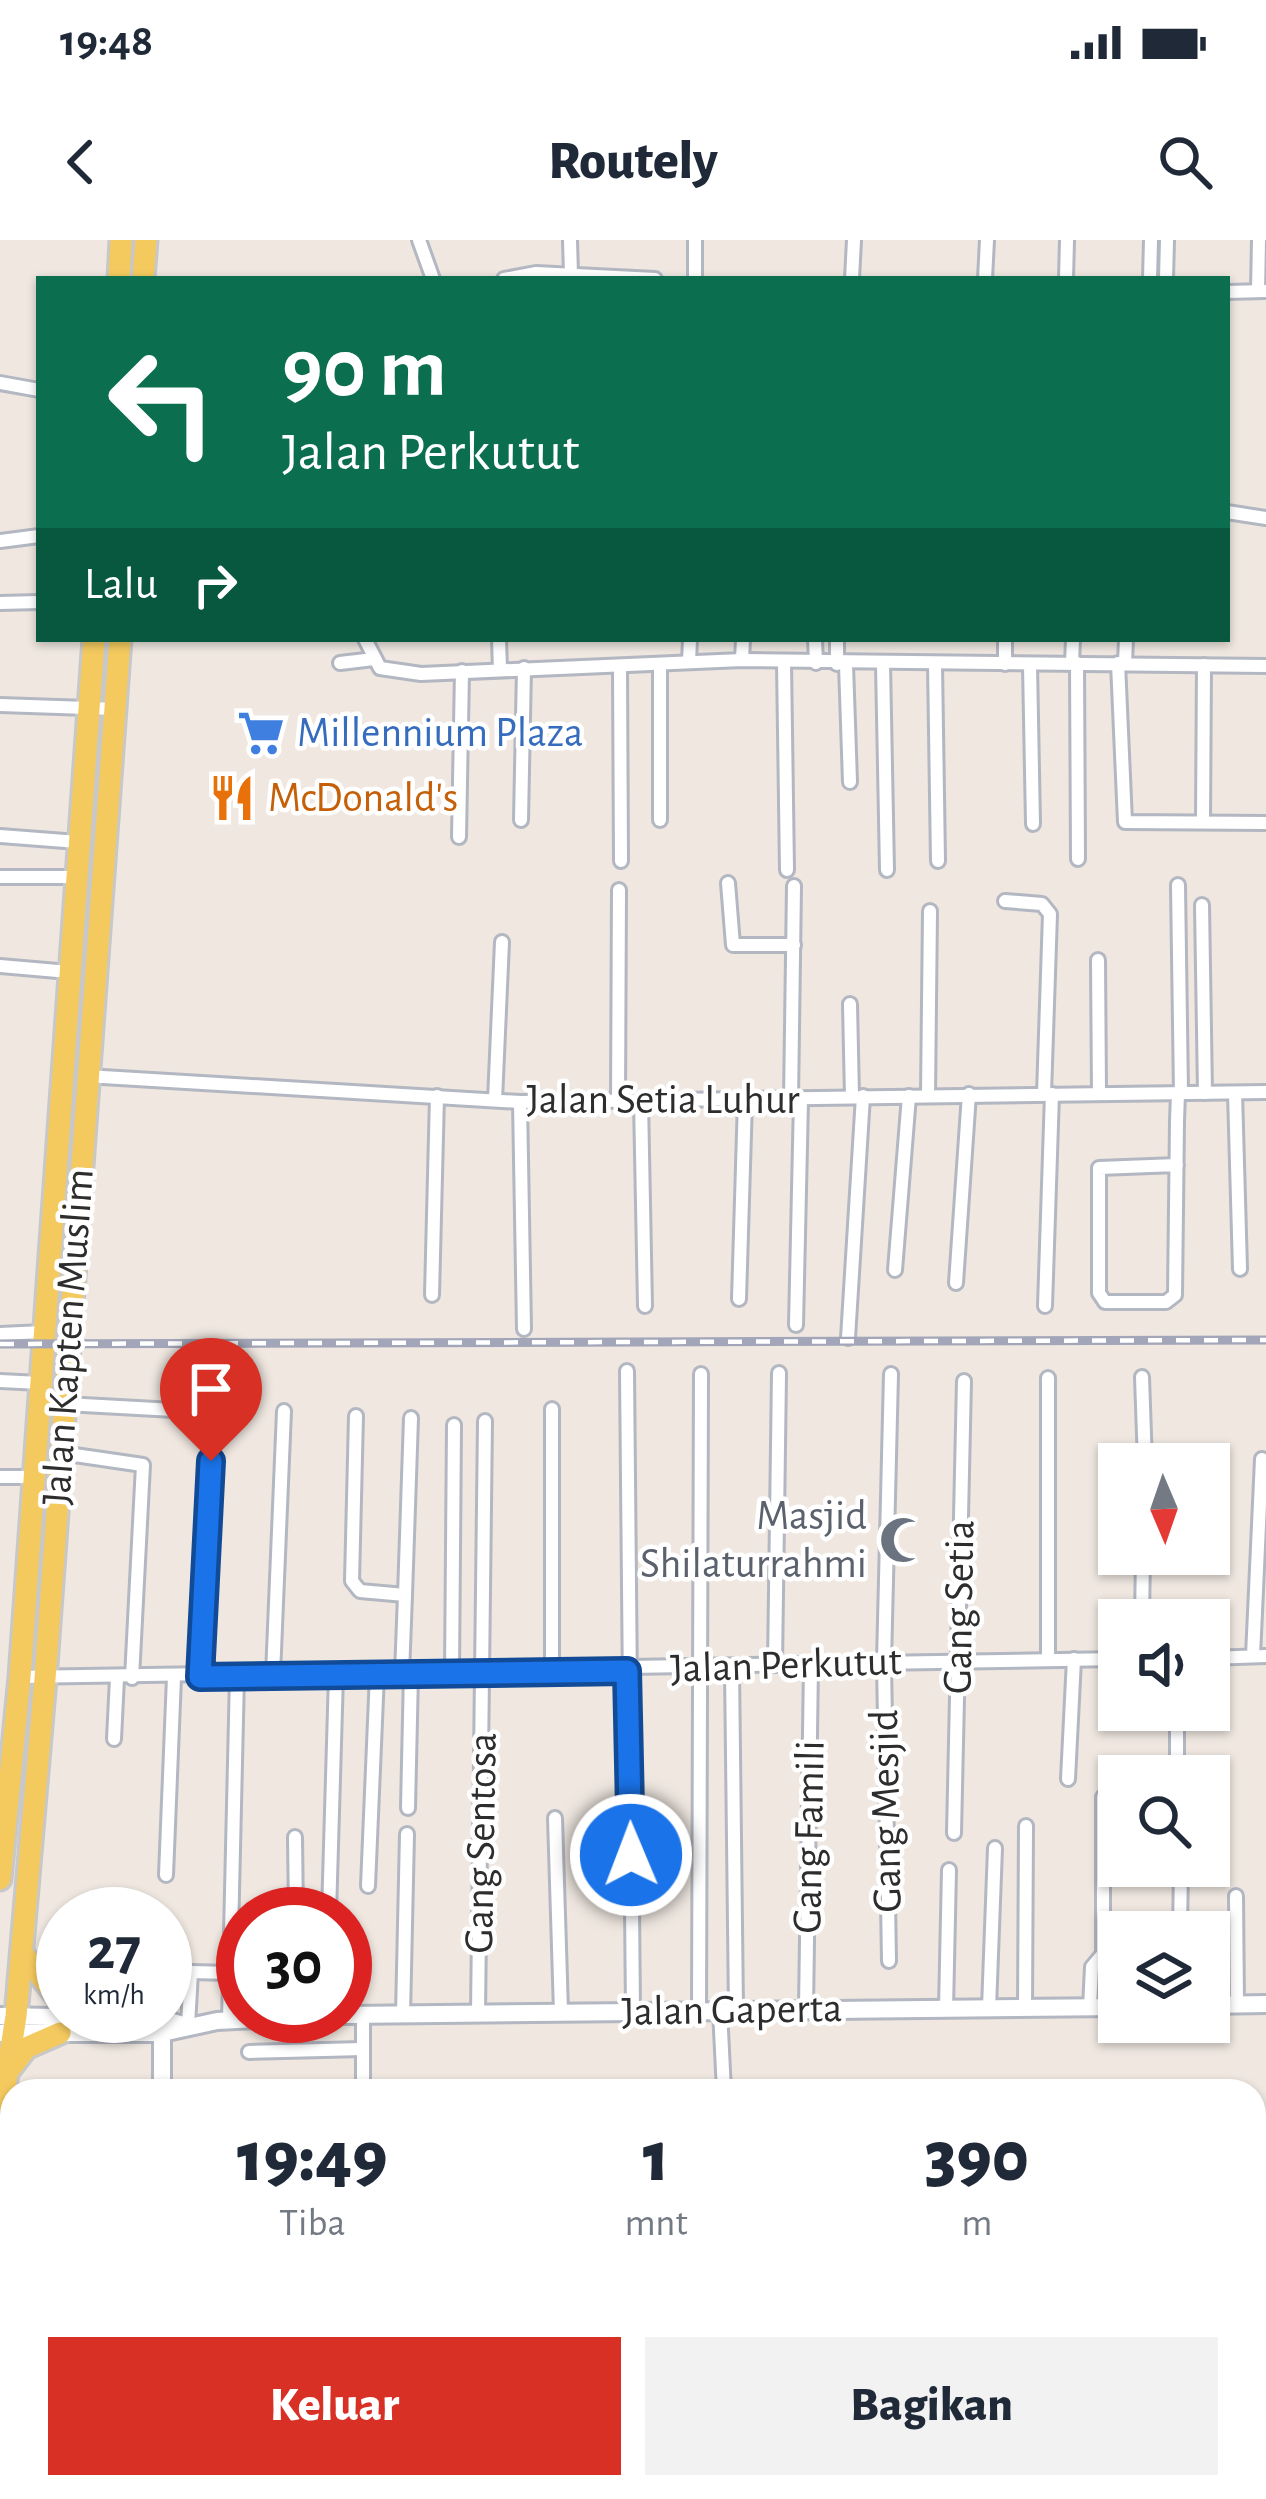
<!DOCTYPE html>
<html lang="id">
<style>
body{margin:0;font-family:"Alegreya Sans",sans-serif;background:#f2f2f3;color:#1f2937;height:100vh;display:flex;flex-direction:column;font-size:45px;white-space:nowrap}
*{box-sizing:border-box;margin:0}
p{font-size:39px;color:#747a83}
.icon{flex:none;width:66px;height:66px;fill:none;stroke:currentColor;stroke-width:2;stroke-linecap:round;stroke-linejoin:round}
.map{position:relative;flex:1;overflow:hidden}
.drawer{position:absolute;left:0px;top:1839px;width:1266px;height:420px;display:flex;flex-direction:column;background:#fff;border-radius:36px 36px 0 0;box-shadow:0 3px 9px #0004}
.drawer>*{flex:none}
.guide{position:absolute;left:36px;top:36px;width:1194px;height:366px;border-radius:0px;box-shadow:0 3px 9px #0004;background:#0b6e4f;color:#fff;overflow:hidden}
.needle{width:78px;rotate:178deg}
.fabs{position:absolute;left:1098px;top:1203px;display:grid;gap:24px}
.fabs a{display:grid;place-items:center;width:132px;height:132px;border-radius:0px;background:#fff;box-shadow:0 3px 9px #0004;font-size:60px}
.speed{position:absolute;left:36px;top:1647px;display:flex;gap:24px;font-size:60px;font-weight:700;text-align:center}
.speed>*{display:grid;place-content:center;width:156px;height:156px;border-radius:50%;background:#fff;box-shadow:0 3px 9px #0004;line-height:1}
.speed small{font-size:30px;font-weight:400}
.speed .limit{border:18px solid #d22;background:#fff;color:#111}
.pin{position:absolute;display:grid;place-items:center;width:102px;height:102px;color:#fff;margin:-123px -51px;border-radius:50% 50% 50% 0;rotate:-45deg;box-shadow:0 0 12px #0007}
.pin .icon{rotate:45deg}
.me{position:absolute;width:132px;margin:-66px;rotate:359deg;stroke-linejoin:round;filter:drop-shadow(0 0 9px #0008)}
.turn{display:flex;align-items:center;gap:42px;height:252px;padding:0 48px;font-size:54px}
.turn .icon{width:156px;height:156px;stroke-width:2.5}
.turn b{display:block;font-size:84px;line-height:102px}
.then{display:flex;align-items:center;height:114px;padding:0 48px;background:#0003;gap:24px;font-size:45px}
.eta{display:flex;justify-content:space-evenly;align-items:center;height:204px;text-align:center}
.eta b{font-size:72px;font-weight:800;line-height:84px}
.cta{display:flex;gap:24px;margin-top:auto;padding:24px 48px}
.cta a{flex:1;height:138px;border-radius:0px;background:#d93025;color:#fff;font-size:48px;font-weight:800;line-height:138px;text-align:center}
.cta a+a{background:#f2f2f3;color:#1f2937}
.status{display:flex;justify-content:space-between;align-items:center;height:84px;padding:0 60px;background:#fff;direction:ltr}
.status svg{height:33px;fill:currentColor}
header{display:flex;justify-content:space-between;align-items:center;height:156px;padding:0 48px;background:#fff;font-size:54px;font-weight:800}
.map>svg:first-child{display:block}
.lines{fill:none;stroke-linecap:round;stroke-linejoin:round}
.minor-casing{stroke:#b3b7c1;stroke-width:18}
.tertiary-casing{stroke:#b3b7c1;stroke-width:22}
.primary-casing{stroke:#c8c8c8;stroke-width:27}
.minor{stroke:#fff;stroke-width:12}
.tertiary{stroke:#fff;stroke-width:16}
.primary{stroke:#f4ca5f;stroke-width:21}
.rail-casing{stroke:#a2a6b8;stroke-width:9}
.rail{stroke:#fff;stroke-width:4.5;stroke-dasharray:14;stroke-linecap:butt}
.route-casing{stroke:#114b97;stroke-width:30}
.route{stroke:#1a73e8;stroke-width:21}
.labels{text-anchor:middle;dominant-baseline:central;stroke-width:9;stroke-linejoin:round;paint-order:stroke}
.shop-label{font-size:42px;fill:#366cbe;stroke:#fff;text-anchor:start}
.food-label{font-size:42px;fill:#c56008;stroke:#fff;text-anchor:start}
.street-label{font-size:42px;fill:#2d2d2d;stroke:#fff}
.worship-label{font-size:42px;fill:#5b616d;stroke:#fff;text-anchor:end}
</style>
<div class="status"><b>19:48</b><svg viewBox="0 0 49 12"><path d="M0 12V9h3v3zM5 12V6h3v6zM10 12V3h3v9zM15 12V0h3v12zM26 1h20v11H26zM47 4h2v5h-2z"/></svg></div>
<header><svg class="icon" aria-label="back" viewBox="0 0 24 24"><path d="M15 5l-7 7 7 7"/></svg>Routely<svg class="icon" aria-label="search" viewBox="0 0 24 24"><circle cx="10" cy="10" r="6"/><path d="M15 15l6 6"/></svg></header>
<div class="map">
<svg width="1266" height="2259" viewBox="0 0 1266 2259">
<rect width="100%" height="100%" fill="#efe7e0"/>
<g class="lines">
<defs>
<g id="minor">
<path d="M419,0L433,39"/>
<path d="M570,0L571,35"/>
<path d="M695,0V39"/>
<path d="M504,39L536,33L655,39"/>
<path d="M852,39L854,0"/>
<path d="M985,39L987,0"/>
<path d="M1066,39L1067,0"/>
<path d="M1150,39L1151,0"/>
<path d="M1166,39L1167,0"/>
<path d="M1258,51L1259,0"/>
<path d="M1227,52L1265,51"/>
<path d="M0,143L39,150"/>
<path d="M1227,272L1266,278"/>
<path d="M0,301L39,296"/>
<path d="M0,363L39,362"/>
<path d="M365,399L380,428L421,434L742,420L1266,426"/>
<path d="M499,399L500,430"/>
<path d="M815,399L816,423"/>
<path d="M837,399V424"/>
<path d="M742,420L743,399"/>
<path d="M689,422L690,399"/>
<path d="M784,422L787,630"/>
<path d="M340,423L374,419"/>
<path d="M1072,423L1073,399"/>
<path d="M1077,423L1078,619"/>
<path d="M1118,423L1125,582L1266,583"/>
<path d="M1125,423L1126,399"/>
<path d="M883,424L887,630"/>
<path d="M935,424L938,621"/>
<path d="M1005,424V399"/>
<path d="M846,425L850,542"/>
<path d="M1030,425L1033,584"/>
<path d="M620,429L621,621"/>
<path d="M0,465L116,469"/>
<path d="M521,580L524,428"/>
<path d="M660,580V425"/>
<path d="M1203,582L1204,425"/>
<path d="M0,596L78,602"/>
<path d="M459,597L462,431"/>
<path d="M0,637H75"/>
<path d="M728,643L733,705H794"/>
<path d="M1178,645L1181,853"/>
<path d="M1005,661L1042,664L1050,674L1044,854"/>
<path d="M1202,665L1205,853"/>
<path d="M1098,720L1099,853"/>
<path d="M0,726L69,732"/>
<path d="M850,764L852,857"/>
<path d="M86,836L520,862L1266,852"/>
<path d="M1235,853L1240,1029"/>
<path d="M928,855L930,671"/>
<path d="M495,860L502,702"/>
<path d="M791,860L794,646"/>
<path d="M641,861L645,1066"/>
<path d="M520,862L524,1089"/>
<path d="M618,862L619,650"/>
<path d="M1177,925L1099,928V1053L1105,1062H1166L1175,1055L1177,881L1178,853"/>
<path d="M895,1030L909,856"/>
<path d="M956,1043L969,854"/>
<path d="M432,1055L437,856"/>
<path d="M739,1059L745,860"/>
<path d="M1045,1066L1052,854"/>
<path d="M796,1085L801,860"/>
<path d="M0,1094L43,1092"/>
<path d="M848,1098L863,856"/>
<path d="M627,1131L633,1772"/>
<path d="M1142,1137L1145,1224"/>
<path d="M1048,1138V1420"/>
<path d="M0,1141L40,1143"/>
<path d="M65,1164L210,1172"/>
<path d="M552,1169V1432"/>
<path d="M356,1176L352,1341L360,1351L405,1355L402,1434"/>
<path d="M61,1213L143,1225L132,1438"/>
<path d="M0,1237H34"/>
<path d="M405,1355L411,1178"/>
<path d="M1142,1380L1143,1314"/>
<path d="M1253,1416L1262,1219"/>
<path d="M1209,1418L1266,1416"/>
<path d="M775,1425L779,1133"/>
<path d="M732,1428L736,1770"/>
<path d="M452,1433L454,1185"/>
<path d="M273,1435L284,1171"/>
<path d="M20,1437L1119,1419"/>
<path d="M200,1437L211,1221"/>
<path d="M114,1499L117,1438"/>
<path d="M1177,1536V1470"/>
<path d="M1068,1539L1074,1419"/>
<path d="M408,1568L411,1433"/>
<path d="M555,1578L561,1772"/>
<path d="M954,1593L964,1141"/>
<path d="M295,1597L296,1674"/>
<path d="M166,1635L174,1437"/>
<path d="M368,1646L377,1434"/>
<path d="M1236,1656L1237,1765"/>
<path d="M329,1674L336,1435"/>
<path d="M1180,1692L1181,1626"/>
<path d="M889,1721L884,1422L891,1134"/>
<path d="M165,1731L191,1732"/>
<path d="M989,1768L995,1608"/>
<path d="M1025,1768L1026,1586"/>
<path d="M1090,1768L1092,1727L1103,1714V1557"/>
<path d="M806,1769L811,1425"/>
<path d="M946,1769L949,1630"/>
<path d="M720,1770L724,1851"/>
<path d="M699,1771L701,1134"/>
<path d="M478,1774L485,1181"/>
<path d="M403,1775L407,1594"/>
<path d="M229,1781L237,1436"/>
<path d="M188,1785L191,1732L230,1733"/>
<path d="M249,1812L363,1809"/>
<path d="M363,1851V1775"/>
<path d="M0,2230L12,2229"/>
<path d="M29,2247V2259"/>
<path d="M300,2247V2259"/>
<path d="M395,2247L396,2259"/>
<path d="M741,2247L742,2259"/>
</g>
<g id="tertiary">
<path d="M1209,1765L1266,1764"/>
<path d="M345,1775L1119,1767"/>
<path d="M0,1776L162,1779L183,1785"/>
<path d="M162,1786V1851"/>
<path d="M0,1793H162L217,1781L314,1776"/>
<path d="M163,2247V2259"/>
</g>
<g id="primary">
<path d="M119,39L121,0"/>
<path d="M143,39L146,0"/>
<path d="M0,1639L20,1437L94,399"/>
<path d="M22,1713L63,1764"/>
<path d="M85,1776L86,1777"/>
<path d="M9,1830L26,1808L60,1793"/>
<path d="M0,1879L16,1776L45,1439L120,399"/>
</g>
</defs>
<!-- minor casing -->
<use href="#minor" class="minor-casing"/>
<!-- tertiary casing -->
<use href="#tertiary" class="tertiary-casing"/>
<!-- primary casing -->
<use href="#primary" class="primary-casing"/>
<!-- minor -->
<use href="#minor" class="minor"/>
<!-- tertiary -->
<use href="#tertiary" class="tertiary"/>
<!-- primary -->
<use href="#primary" class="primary"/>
<defs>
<path id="rail" d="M0,1104L1266,1100"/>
</defs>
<!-- rail casing -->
<use href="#rail" class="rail-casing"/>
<!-- rail -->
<use href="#rail" class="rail"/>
</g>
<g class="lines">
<defs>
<path id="route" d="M211,1221L200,1437L627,1431L631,1615"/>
</defs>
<!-- route casing -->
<use href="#route" class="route-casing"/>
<!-- route -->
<use href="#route" class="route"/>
</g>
<!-- icons -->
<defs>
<symbol id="supermarket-bare" viewBox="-9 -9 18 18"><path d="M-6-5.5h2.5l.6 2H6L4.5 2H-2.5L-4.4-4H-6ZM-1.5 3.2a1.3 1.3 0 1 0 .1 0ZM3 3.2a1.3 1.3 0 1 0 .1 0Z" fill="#3f7fe0" stroke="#fff" stroke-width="2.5" paint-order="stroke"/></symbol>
<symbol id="restaurant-bare" viewBox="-9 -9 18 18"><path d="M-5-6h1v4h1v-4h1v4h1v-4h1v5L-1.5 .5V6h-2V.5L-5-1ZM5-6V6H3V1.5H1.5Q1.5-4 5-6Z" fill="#e8710a" stroke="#fff" stroke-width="2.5" paint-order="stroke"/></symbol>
<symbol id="mosque-bare" viewBox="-9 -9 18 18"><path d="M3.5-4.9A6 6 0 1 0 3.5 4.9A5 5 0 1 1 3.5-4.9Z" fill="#6b7280" stroke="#fff" stroke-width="2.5" paint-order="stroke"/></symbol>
</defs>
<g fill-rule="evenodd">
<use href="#supermarket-bare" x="228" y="460" width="66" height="66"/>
<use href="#restaurant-bare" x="199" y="525" width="66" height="66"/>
<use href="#mosque-bare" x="870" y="1267" width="66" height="66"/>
</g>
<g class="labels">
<!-- shop labels -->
<g class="shop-label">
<text x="297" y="493">Millennium Plaza</text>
</g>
<!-- food labels -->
<g class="food-label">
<text x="268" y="558">McDonald's</text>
</g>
<!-- street labels -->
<g class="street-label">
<text x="663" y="860">Jalan Setia Luhur</text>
<text transform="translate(68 1097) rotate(-86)">Jalan Kapten Muslim</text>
<text transform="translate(959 1367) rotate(-89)">Gang Setia</text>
<text transform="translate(786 1425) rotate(-2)">Jalan Perkutut</text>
<text transform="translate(886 1571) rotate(-91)">Gang Mesjid</text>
<text transform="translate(809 1597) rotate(-89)">Gang Famili</text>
<text transform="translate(481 1603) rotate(-89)">Gang Sentosa</text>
<text transform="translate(732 1770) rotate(-1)">Jalan Gaperta</text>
</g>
<!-- worship labels -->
<g class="worship-label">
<text x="867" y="1276">Masjid<tspan x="867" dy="48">Shilaturrahmi</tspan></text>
</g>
</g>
</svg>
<div class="fabs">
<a><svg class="needle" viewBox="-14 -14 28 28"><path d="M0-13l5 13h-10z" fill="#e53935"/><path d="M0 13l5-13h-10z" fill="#747a83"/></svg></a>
<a><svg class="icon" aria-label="sound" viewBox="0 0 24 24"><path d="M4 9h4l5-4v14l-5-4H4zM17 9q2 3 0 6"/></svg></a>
<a><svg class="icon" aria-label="search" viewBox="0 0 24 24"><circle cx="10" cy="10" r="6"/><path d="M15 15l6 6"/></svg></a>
<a><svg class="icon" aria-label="layers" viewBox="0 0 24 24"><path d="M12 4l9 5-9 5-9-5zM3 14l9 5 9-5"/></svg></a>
</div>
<div class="speed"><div>27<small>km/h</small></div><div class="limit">30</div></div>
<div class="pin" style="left:211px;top:1221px;background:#d93025"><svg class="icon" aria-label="arrive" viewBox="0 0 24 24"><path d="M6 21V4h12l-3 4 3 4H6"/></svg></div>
<svg class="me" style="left:631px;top:1615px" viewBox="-20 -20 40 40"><circle r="17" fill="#1a73e8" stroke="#fff" stroke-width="3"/><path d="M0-11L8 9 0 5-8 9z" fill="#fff"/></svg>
<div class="guide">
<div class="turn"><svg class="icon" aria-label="left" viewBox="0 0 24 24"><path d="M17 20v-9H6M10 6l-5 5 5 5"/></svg><div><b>90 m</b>Jalan Perkutut</div></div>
<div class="then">Lalu<svg class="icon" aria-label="right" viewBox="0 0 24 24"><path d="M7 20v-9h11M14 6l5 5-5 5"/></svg></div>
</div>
<section class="drawer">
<div class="eta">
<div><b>19:49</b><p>Tiba</p></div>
<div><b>1</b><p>mnt</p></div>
<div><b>390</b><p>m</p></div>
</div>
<div class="cta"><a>Keluar</a><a>Bagikan</a></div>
</section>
</div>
